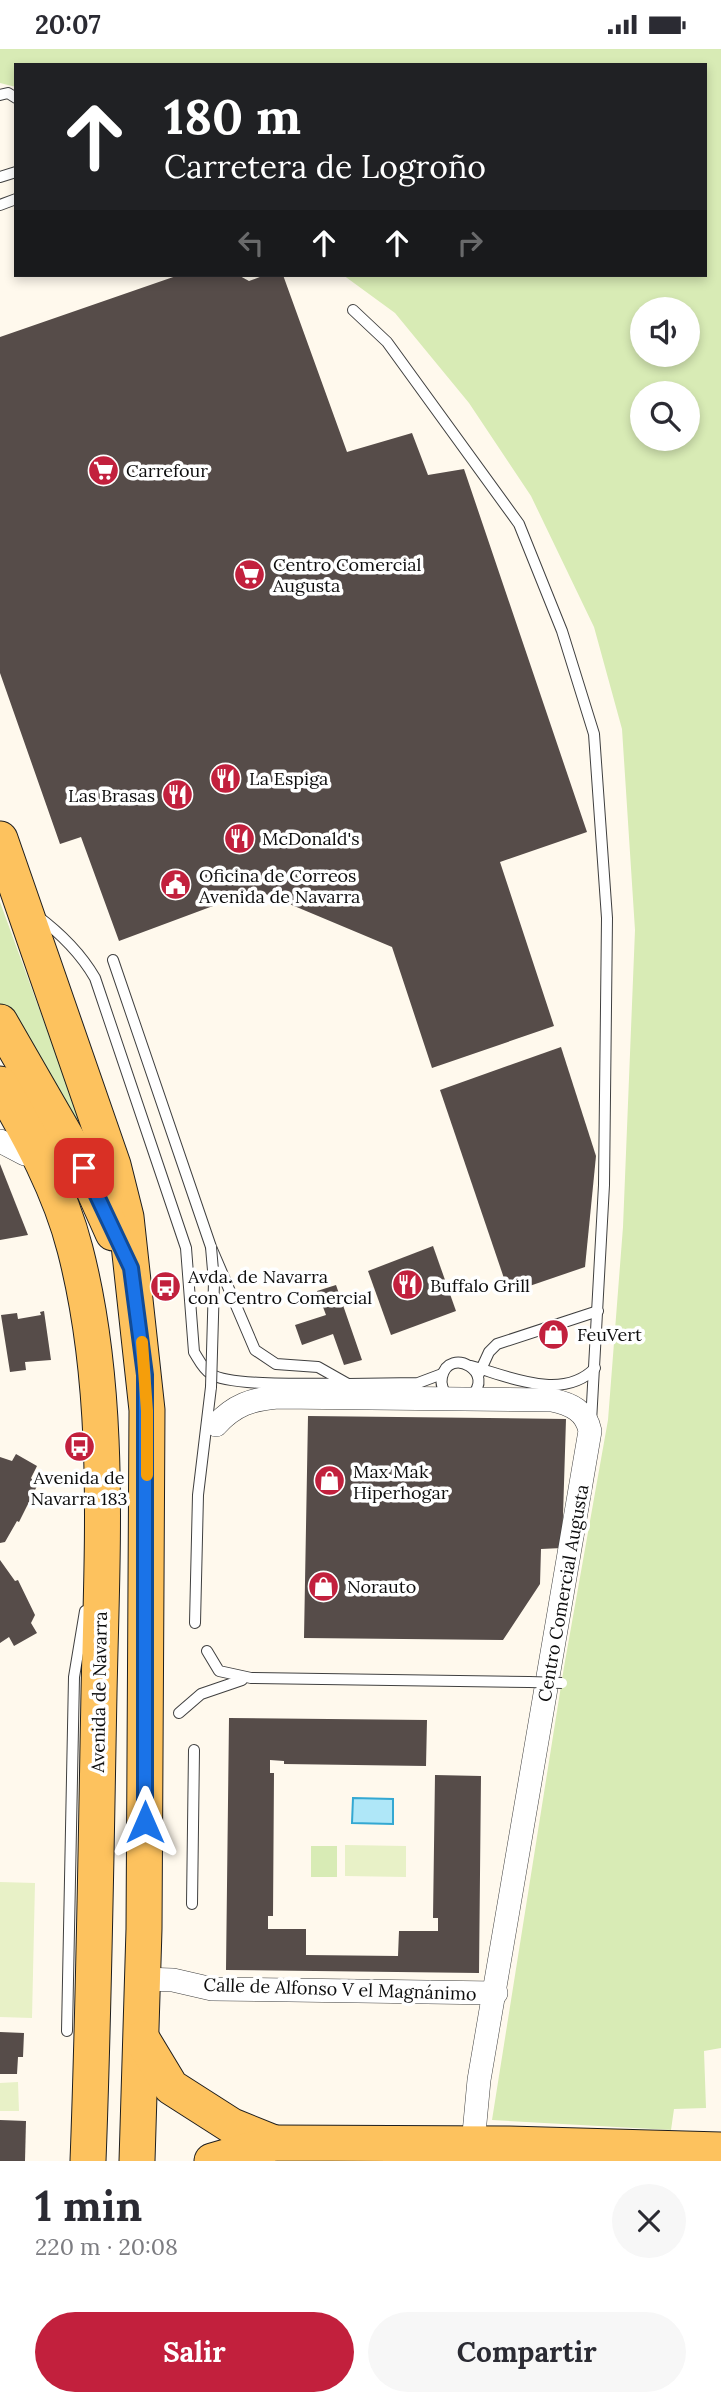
<!DOCTYPE html>
<html lang="es">
<meta charset="utf-8">
<style>
body{margin:0;font-family:Lora,serif;background:#f7f7f7;color:#2b2b33;height:100vh;display:flex;flex-direction:column;font-size:26px;white-space:nowrap}
*{box-sizing:border-box;margin:0}
p{font-size:23px;color:#7c7c81}
.icon{flex:none;width:38px;height:38px;fill:none;stroke:currentColor;stroke-width:2;stroke-linecap:round;stroke-linejoin:round}
.map{position:relative;height:2112px;overflow:hidden}
.panel{display:flex;flex-direction:column;background:#fff;flex:1}
.panel>*{flex:none}
.top-card{position:absolute;left:14px;top:14px;width:693px;height:214px;border-radius:0px;box-shadow:0 4px 10px #0003;background:#202124;color:#fff;overflow:hidden}
.tools{position:absolute;left:630px;top:248px;display:grid;gap:14px}
.tools a{display:grid;place-items:center;width:70px;height:70px;border-radius:50%;background:#fff;box-shadow:0 4px 10px #0003;font-size:35px}
.pin{position:absolute;display:grid;place-items:center;width:60px;height:60px;color:#fff;margin:-30px;border-radius:14px;box-shadow:0 4px 10px #0006}
.me{position:absolute;width:77px;margin:-38px;rotate:0deg;stroke-linejoin:round;filter:drop-shadow(0 0 5px #0008)}
.turn{display:flex;align-items:center;gap:24px;height:147px;padding:0 35px;font-size:32px}
.turn .icon{width:91px;height:91px;stroke-width:2.5}
.turn b{display:block;font-size:49px;line-height:60px}
.lanes{display:flex;align-items:center;height:66px;padding:0 35px;background:#0003;justify-content:center;gap:35px;direction:ltr}
.lanes .off{opacity:.35}
.round{display:grid;place-items:center;flex:none;width:74px;height:74px;border-radius:37px;background:#f7f7f7}
.summary{display:flex;align-items:center;justify-content:space-between;height:119px;padding:0 35px}
h1{font-size:42px;font-weight:700;line-height:52px}
.primary-button{display:flex;gap:14px;margin-top:auto;padding:14px 35px}
.primary-button a{flex:1;height:80px;border-radius:42px;background:#c2203d;color:#fff;font-size:28px;font-weight:700;line-height:80px;text-align:center}
.primary-button a+a{background:#f7f7f7;color:#2b2b33}
.status{display:flex;justify-content:space-between;align-items:center;height:49px;padding:0 35px;background:#fff;direction:ltr}
.status svg{height:19px;fill:currentColor}
.map>svg:first-child{display:block}
.green{fill:#d8ebb5;fill-rule:evenodd}
.pitch{fill:#e8f1c7}
.water{fill:#afe7f8;stroke:#34a8d2;stroke-width:2}
.building{fill:#564c49}
.lines{fill:none;stroke-linecap:round;stroke-linejoin:round}
.service-casing{stroke:#404040;stroke-width:12}
.minor-casing{stroke:#404040;stroke-width:24}
.primary-casing{stroke:#1e1e1e;stroke-width:37}
.service{stroke:#fff;stroke-width:10}
.minor{stroke:#fff;stroke-width:23}
.primary{stroke:#fdc25e;stroke-width:35}
.service-bridge-casing{stroke:#404040;stroke-width:12;stroke-linecap:butt}
.service-bridge{stroke:#fff;stroke-width:10}
.route-casing{stroke:#114b97;stroke-width:18}
.route{stroke:#1a73e8;stroke-width:12}
.slow{stroke:#f59e0b;stroke-width:12}
.labels{text-anchor:middle;dominant-baseline:central;stroke-width:7;stroke-linejoin:round;paint-order:stroke}
.poi-label{font-size:18px;fill:#0d0d0d;stroke:#fff;text-anchor:start}
.street-label{font-size:18px;fill:#0d0d0d;stroke:#fff}
</style>
<div class="status"><b>20:07</b><svg viewBox="0 0 49 12"><path d="M0 12V9h3v3zM5 12V6h3v6zM10 12V3h3v9zM15 12V0h3v12zM26 1h20v11H26zM47 4h2v5h-2z"/></svg></div>
<div class="map">
<svg width="721" height="2112" viewBox="0 0 721 2112">
<rect width="100%" height="100%" fill="#fff9ed"/>
<!-- green -->
<g class="green">
<path d="M0,0H721V1999L704,2002L706,2059L674,2060L671,2081L492,2071L564,1618L608,1371L623,1178L635,881L622,680L594,578L531,447L469,354L395,264L343,226H705V16H16V38L0,34ZM642,261H688V306H642ZM642,345H688V390H642Z"/>
<path d="M0,853L81,1074L82,1082L0,961Z"/>
<rect x="311" y="1797" width="26" height="31"/>
</g>
<!-- pitch -->
<g class="pitch">
<path d="M345,1796L406,1797V1828L345,1827Z"/>
<path d="M0,1833L35,1834L32,1969L0,1968Z"/>
<path d="M18,2033L19,2062H0V2034Z"/>
</g>
<!-- water -->
<path class="water" d="M353,1749L393,1750V1775L352,1774Z"/>
<!-- building -->
<g class="building">
<path d="M179,226H238L249,232L265,226H283L347,403L412,384L428,426L464,420L587,783L500,813L554,977L432,1019L392,898L256,841L119,892L81,788L60,795L0,624V288Z"/>
<path d="M561,998L596,1107L585,1218L509,1244L440,1041Z"/>
<path d="M0,1115L28,1186L0,1191Z"/>
<path d="M433,1197L456,1262L391,1286L368,1222Z"/>
<path d="M336,1236L362,1311L344,1316L333,1285L302,1296L295,1276L326,1266L317,1242Z"/>
<path d="M44,1262L51,1311L25,1313L26,1321L10,1323L1,1266L17,1264L18,1270L41,1266L40,1263Z"/>
<path d="M308,1367L566,1370L562,1499L541,1500L540,1535L503,1591L304,1589Z"/>
<path d="M16,1405L37,1417L31,1429L37,1437L19,1473L17,1472L5,1493L0,1494V1408L12,1412Z"/>
<path d="M0,1511L15,1532L18,1531L35,1566L31,1574L37,1584L14,1597L9,1588L0,1594Z"/>
<path d="M229,1669L427,1671L426,1717L284,1715V1712L270,1711V1724H274L273,1867H268V1880H306V1906L398,1907L399,1882H438V1869H433L435,1726L481,1727L479,1924L226,1921Z"/>
<path d="M0,1983L24,1984L23,2008H18L17,2025H0Z"/>
<path d="M0,2071L26,2072L25,2112H0Z"/>
</g>
<g class="lines">
<defs>
<g id="service">
<path d="M0,46L8,44L16,49"/>
<path d="M0,128L16,123"/>
<path d="M0,156L16,150"/>
<path d="M353,261L387,293L519,475L562,582L594,685L607,869L604,1136L591,1373"/>
<path d="M36,866C59,883 80,903 95,929L186,1199L194,1303C199,1311 203,1320 211,1325C229,1338 321,1334 348,1335"/>
<path d="M113,911L211,1198L255,1301L276,1315L318,1318L348,1335L418,1334L442,1325"/>
<path d="M471,1317C508,1327 563,1353 595,1319"/>
<path d="M478,1327L489,1303L497,1295L598,1262"/>
<path d="M449,1348C443,1342 440,1336 442,1328C449,1296 498,1324 470,1348"/>
<path d="M195,1574L198,1446L211,1338"/>
<path d="M207,1602L219,1622L251,1629L529,1633"/>
<path d="M179,1664L201,1645L242,1631"/>
<path d="M192,1855L194,1701"/>
<path d="M67,1982L74,1628L85,1562"/>
</g>
<g id="minor">
<path d="M0,1092L25,1105"/>
<path d="M216,1376C234,1356 252,1350 278,1348L552,1351C571,1355 586,1362 590,1382L479,2031L473,2095"/>
<path d="M143,1930L173,1931L212,1940L496,1944"/>
</g>
<g id="primary">
<path d="M0,790L113,1116L126,1168L147,1361L144,1880L137,2112"/>
<path d="M0,973L84,1119L113,1184"/>
<path d="M0,1035C30,1087 60,1141 75,1200C112,1343 102,1497 99,1644C96,1800 94,1956 88,2112"/>
<path d="M142,1990L171,2038L232,2077L274,2094"/>
<path d="M212,2112L274,2094L509,2095L721,2101"/>
</g>
</defs>
<!-- service casing -->
<use href="#service" class="service-casing"/>
<!-- minor casing -->
<use href="#minor" class="minor-casing"/>
<!-- primary casing -->
<use href="#primary" class="primary-casing"/>
<!-- service -->
<use href="#service" class="service"/>
<!-- minor -->
<use href="#minor" class="minor"/>
<!-- primary -->
<use href="#primary" class="primary"/>
<defs>
<g id="service-bridge">
<path d="M211,1338L214,1233L211,1198"/>
<path d="M529,1633L562,1634"/>
</g>
</defs>
<!-- service-bridge casing -->
<use href="#service-bridge" class="service-bridge-casing"/>
<!-- service-bridge -->
<use href="#service-bridge" class="service-bridge"/>
</g>
<g class="lines">
<defs>
<path id="route" d="M84,1119L131,1219L145,1326V1773"/>
</defs>
<!-- route casing -->
<use href="#route" class="route-casing"/>
<!-- route -->
<use href="#route" class="route"/>
<!-- slow -->
<path class="slow" d="M142,1293L147,1362V1426"/>
</g>
<!-- icons -->
<defs>
<symbol id="supermarket-disc" viewBox="-11 -11 22 22"><circle r="9.5" fill="#c2203d" stroke="#fff"/><path d="M-6-5.5h2.5l.6 2H6L4.5 2H-2.5L-4.4-4H-6ZM-1.5 3.2a1.3 1.3 0 1 0 .1 0ZM3 3.2a1.3 1.3 0 1 0 .1 0Z" fill="#fff"/></symbol>
<symbol id="restaurant-disc" viewBox="-11 -11 22 22"><circle r="9.5" fill="#c2203d" stroke="#fff"/><path d="M-5-6h1v4h1v-4h1v4h1v-4h1v5L-1.5 .5V6h-2V.5L-5-1ZM5-6V6H3V1.5H1.5Q1.5-4 5-6Z" fill="#fff"/></symbol>
<symbol id="civic-disc" viewBox="-11 -11 22 22"><circle r="9.5" fill="#c2203d" stroke="#fff"/><path d="M-.6-6.5H3V-4.5H.6V-3L4-1V1h2V6H-6V1h2V-1L-.6-3ZM-1.2 2.5V6h2.4V2.5Z" fill="#fff"/></symbol>
<symbol id="bus-disc" viewBox="-11 -11 22 22"><circle r="9.5" fill="#c2203d" stroke="#fff"/><path d="M-5-6H5V4H4V6H2V4H-2V6H-4V4H-5ZM-3.5-4V0h7V-4ZM-3.5 1.2v1.5H-2V1.2ZM2 1.2v1.5H3.5V1.2Z" fill="#fff"/></symbol>
<symbol id="shop-disc" viewBox="-11 -11 22 22"><circle r="9.5" fill="#c2203d" stroke="#fff"/><path d="M-5-2.5h2.3a2.7 3.5 0 0 1 5.4 0H5L5.5 6h-11ZM-1.5-2.5h3a1.5 2.3 0 0 0-3 0Z" fill="#fff"/></symbol>
</defs>
<g fill-rule="evenodd">
<use href="#supermarket-disc" x="86" y="404" width="35" height="35"/>
<use href="#supermarket-disc" x="232" y="508" width="35" height="35"/>
<use href="#restaurant-disc" x="208" y="712" width="35" height="35"/>
<use href="#restaurant-disc" x="160" y="728" width="35" height="35"/>
<use href="#restaurant-disc" x="222" y="772" width="35" height="35"/>
<use href="#civic-disc" x="158" y="818" width="35" height="35"/>
<use href="#restaurant-disc" x="390" y="1218" width="35" height="35"/>
<use href="#bus-disc" x="148" y="1220" width="35" height="35"/>
<use href="#shop-disc" x="536" y="1268" width="35" height="35"/>
<use href="#bus-disc" x="62" y="1380" width="35" height="35"/>
<use href="#shop-disc" x="312" y="1414" width="35" height="35"/>
<use href="#shop-disc" x="306" y="1520" width="35" height="35"/>
</g>
<g class="labels">
<!-- poi labels -->
<g class="poi-label">
<text x="126" y="421">Carrefour</text>
<text x="273" y="515">Centro Comercial<tspan x="273" dy="21">Augusta</tspan></text>
<text x="249" y="729">La Espiga</text>
<text x="155" y="746" text-anchor="end">Las Brasas</text>
<text x="262" y="789">McDonald's</text>
<text x="199" y="826">Oficina de Correos<tspan x="199" dy="21">Avenida de Navarra</tspan></text>
<text x="188" y="1227">Avda. de Navarra<tspan x="188" dy="21">con Centro Comercial</tspan></text>
<text x="430" y="1236">Buffalo Grill</text>
<text x="577" y="1285">FeuVert</text>
<text x="353" y="1422">Max Mak<tspan x="353" dy="21">Hiperhogar</tspan></text>
<text x="79" y="1428" text-anchor="middle">Avenida de<tspan x="79" dy="21">Navarra 183</tspan></text>
<text x="347" y="1537">Norauto</text>
</g>
<!-- street labels -->
<g class="street-label">
<text transform="translate(563 1544) rotate(-80)">Centro Comercial Augusta</text>
<text transform="translate(99 1643) rotate(-89)">Avenida de Navarra</text>
<text transform="translate(340 1940) rotate(2)">Calle de Alfonso V el Magnánimo</text>
</g>
</g>
</svg>
<div class="tools">
<a><svg class="icon" aria-label="sound" viewBox="0 0 24 24"><path d="M4 9h4l5-4v14l-5-4H4zM17 9q2 3 0 6"/></svg></a>
<a><svg class="icon" aria-label="search" viewBox="0 0 24 24"><circle cx="10" cy="10" r="6"/><path d="M15 15l6 6"/></svg></a>
</div>
<div class="pin" style="left:84px;top:1119px;background:#d93025"><svg class="icon" aria-label="arrive" viewBox="0 0 24 24"><path d="M6 21V4h12l-3 4 3 4H6"/></svg></div>
<svg class="me" style="left:145px;top:1773px" viewBox="-20 -20 40 40"><path d="M0-17L14 15 0 8-14 15z" fill="#1a73e8" stroke="#fff" stroke-width="4"/></svg>
<div class="top-card">
<div class="turn"><svg class="icon" aria-label="ahead" viewBox="0 0 24 24"><path d="M12 20V5M6 11l6-6 6 6"/></svg><div><b>180 m</b>Carretera de Logroño</div></div>
<div class="lanes"><svg class="icon off" aria-label="left" viewBox="0 0 24 24"><path d="M17 20v-9H6M10 6l-5 5 5 5"/></svg><svg class="icon" aria-label="ahead" viewBox="0 0 24 24"><path d="M12 20V5M6 11l6-6 6 6"/></svg><svg class="icon" aria-label="ahead" viewBox="0 0 24 24"><path d="M12 20V5M6 11l6-6 6 6"/></svg><svg class="icon off" aria-label="right" viewBox="0 0 24 24"><path d="M7 20v-9h11M14 6l5 5-5 5"/></svg></div>
</div>
</div>
<section class="panel">
<div class="summary"><div><h1>1 min</h1><p>220 m · 20:08</p></div><a class="round"><svg class="icon" aria-label="close" viewBox="0 0 24 24"><path d="M6 6l12 12M18 6L6 18"/></svg></a></div>
<div class="primary-button"><a>Salir</a><a>Compartir</a></div>
</section>
